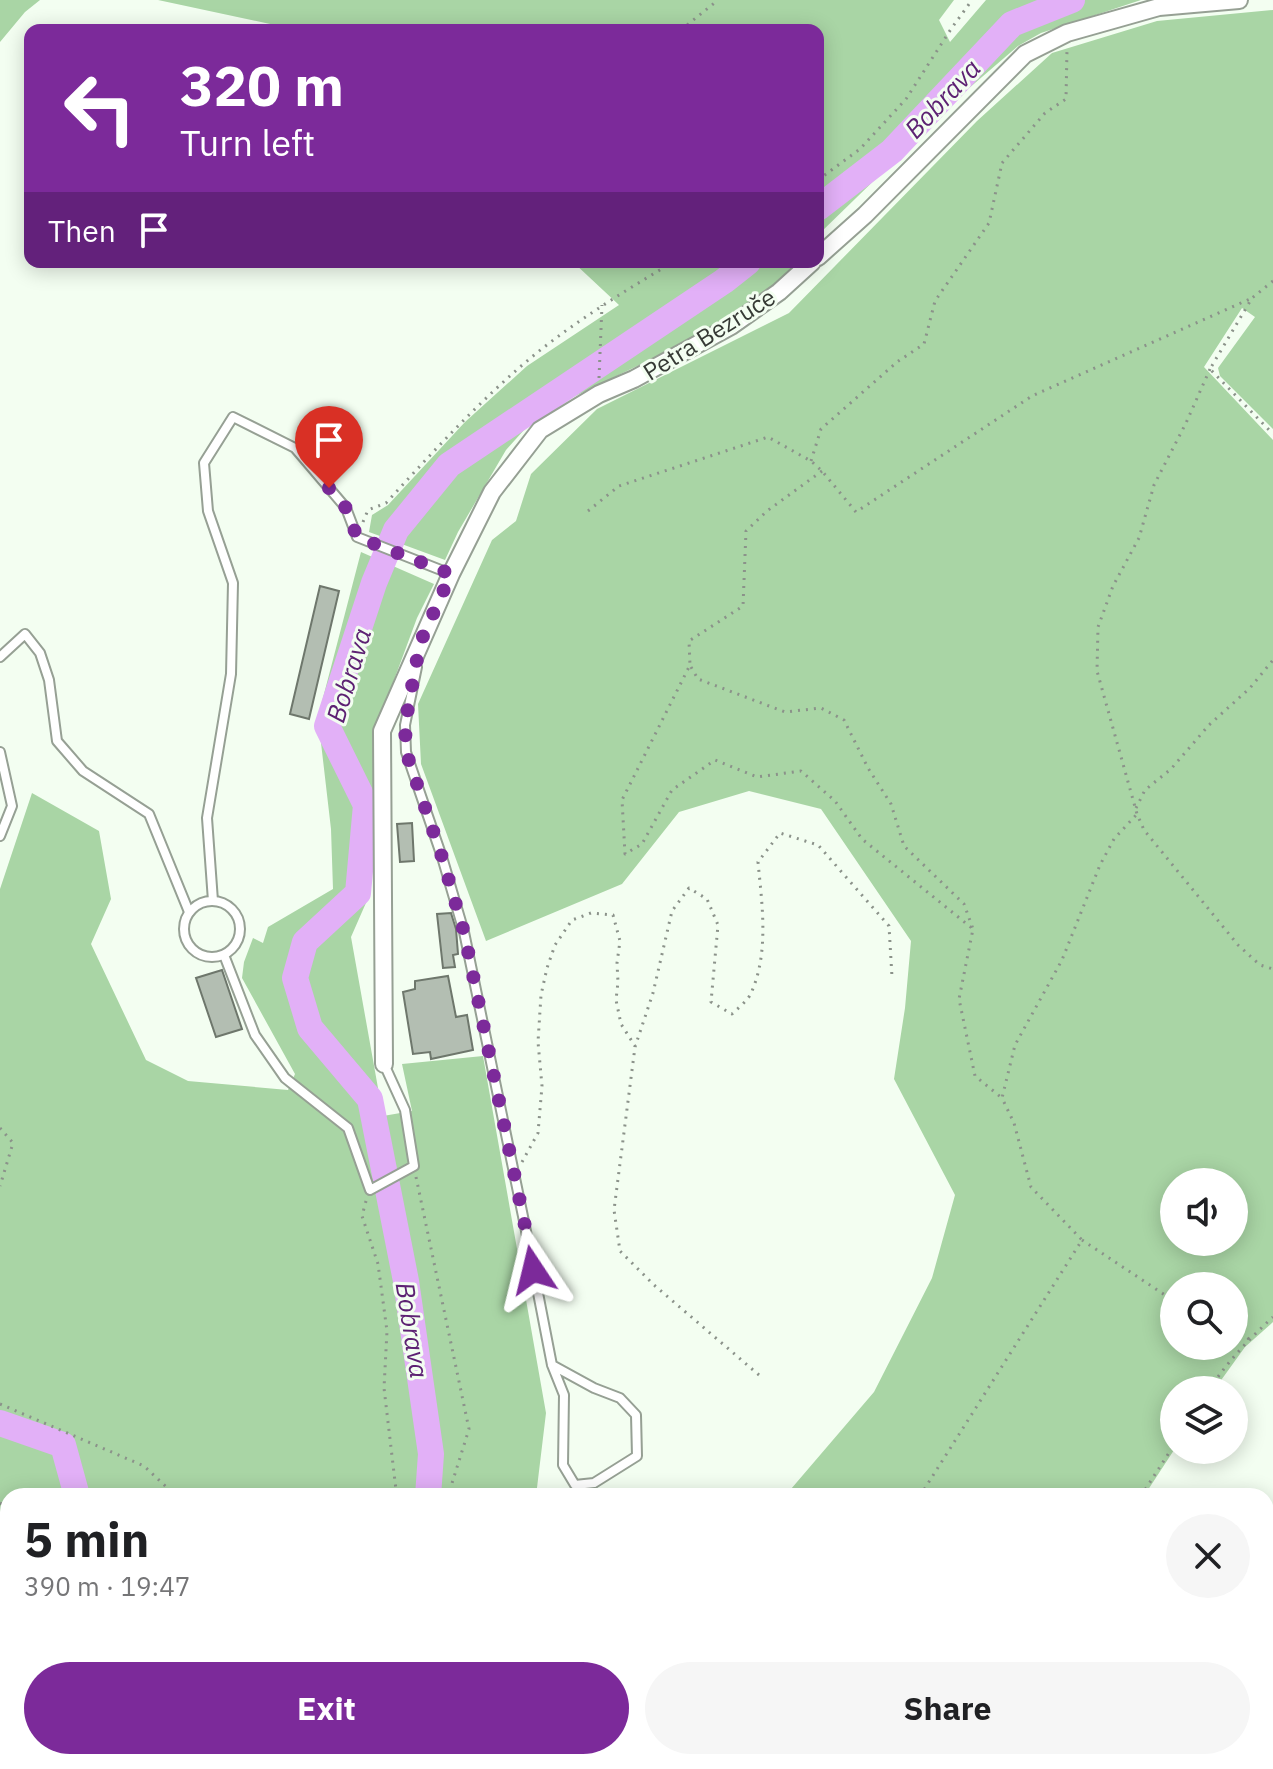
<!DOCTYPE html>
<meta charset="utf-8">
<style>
body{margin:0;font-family:"IBM Plex Sans",sans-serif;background:#f6f6f6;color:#202124;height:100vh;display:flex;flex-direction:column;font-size:30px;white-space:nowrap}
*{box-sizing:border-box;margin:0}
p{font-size:26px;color:#757577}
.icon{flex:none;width:44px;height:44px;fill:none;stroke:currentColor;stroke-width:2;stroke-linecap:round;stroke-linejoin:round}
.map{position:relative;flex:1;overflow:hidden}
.drawer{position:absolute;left:0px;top:1488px;width:1274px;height:282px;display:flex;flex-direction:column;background:#fff;border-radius:24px 24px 0 0;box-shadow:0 4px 20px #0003}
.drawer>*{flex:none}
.banner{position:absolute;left:24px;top:24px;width:800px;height:244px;border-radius:16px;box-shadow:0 4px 20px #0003;background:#7c2a9a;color:#fff;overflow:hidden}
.tools{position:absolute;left:1160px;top:1168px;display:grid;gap:16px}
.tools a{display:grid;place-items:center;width:88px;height:88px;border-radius:50%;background:#fff;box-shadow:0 4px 20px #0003;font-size:40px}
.pin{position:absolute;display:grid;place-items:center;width:68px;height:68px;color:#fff;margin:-82px -34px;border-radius:50% 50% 50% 0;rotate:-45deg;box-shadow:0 0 8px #0007}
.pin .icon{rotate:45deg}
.me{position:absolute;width:88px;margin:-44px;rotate:350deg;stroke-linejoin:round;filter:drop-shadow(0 0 6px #0008)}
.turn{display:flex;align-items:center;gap:28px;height:168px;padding:0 24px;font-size:36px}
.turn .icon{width:104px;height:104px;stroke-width:2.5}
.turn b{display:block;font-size:56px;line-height:68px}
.then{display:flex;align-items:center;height:76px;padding:0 24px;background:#0003;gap:16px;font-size:30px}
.round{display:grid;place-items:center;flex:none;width:84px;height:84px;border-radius:42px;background:#f6f6f6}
.overview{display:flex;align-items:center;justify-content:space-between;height:136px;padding:0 24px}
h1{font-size:48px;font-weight:800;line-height:60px}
.action{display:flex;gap:16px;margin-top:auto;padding:16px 24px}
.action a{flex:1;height:92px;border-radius:48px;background:#7c2a9a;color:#fff;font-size:32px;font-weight:800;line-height:92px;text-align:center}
.action a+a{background:#f6f6f6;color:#202124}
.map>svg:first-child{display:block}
.green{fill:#a9d5a5;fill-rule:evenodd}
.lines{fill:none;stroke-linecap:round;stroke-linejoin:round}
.river{stroke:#e2b0f7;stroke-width:26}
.building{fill:#b3beb2;stroke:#6e776c;stroke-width:2}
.service-casing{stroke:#96a094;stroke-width:12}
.minor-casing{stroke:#96a094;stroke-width:20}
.path{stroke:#8b928a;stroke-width:3;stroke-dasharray:2 6;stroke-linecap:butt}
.service{stroke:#fff;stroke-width:8}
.minor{stroke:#fff;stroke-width:16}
.route{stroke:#7c2a9a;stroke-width:14;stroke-dasharray:0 25.2}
.labels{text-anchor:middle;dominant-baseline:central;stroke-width:6;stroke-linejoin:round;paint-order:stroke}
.street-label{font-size:24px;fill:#363a35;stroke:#f3fef1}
.water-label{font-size:26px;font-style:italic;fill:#5d2173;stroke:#f3fef1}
</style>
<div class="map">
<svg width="1273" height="1769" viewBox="0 0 1273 1769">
<rect width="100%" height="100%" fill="#f3fef1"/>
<!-- green -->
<g class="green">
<path d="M0,0H40L25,12L0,42Z"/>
<path d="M158,0H954L939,20L950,42L986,0H1141L1041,33L1018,46L968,89L818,235V30H298Z"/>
<path d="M1273,10V429L1220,376L1218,368L1255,317L1242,308L1204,367L1273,440V1322L1245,1347L1214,1390H1174V1450L1144,1496H785L874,1392L932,1278L955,1195L894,1079L905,1008L911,941L821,809L749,791L679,812L622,884L486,941L421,764L418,704L492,540L516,521L531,474L597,409L789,313L977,121L1052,53L1157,21ZM1174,1182H1234V1242H1174ZM1174,1286H1234V1346H1174Z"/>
<path d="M573,262H800L730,321L567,400L533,420L506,450L458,532L445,560L369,532L372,515L388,505L465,422L527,366L619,305Z"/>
<path d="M361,552L434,584L417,618L374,734L373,757L378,817L369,896L351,937L383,1116L412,1111L402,1064L483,1056L546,1413L536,1496H8V1762H1036L1044,1769H0V889L32,793L99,831L111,899L91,944L146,1060L188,1081L288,1090L295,1074L242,978L244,962L253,938L263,943L268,927L333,889L331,829L318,717Z"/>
</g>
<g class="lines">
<!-- river -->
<g class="river">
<path d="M818,208L892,151L1012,24L1072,0"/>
<path d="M0,1423L63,1445L77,1496"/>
<path d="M428,1496L431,1454L406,1281L370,1099L310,1028L295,978L305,942L358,893L366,805L327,726L374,583L396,530L449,465L724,281L748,262"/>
</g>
</g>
<!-- building -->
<g class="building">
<path d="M320,586L339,591L309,719L290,714Z"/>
<path d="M412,823L414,861L400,862L397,824Z"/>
<path d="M451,913L456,929L458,954L453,955L455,967L443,968L437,914Z"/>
<path d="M222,970L242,1029L216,1037L196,978Z"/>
<path d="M448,976L456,1017L467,1015L473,1050L431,1059L430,1052L413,1054L403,992L415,989V981Z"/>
</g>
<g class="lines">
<defs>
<g id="service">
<path d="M0,657L25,634L40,653L49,680L57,741L83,771L149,814L189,912"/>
<path d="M417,667L405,725L406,752L442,857L464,932L525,1226L552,1365L564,1395L563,1465L575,1485L594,1483L637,1456L636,1415L620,1398L594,1388L552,1365"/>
<path d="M0,752L12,806L0,836"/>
<circle cx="212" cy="929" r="28"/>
<path d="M213,901L207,818L231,674L233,583L208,511L204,463L233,417L295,448L346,508L357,537L451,574"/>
<path d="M224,955L255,1035L285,1078L348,1128L370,1190L414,1166L405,1110L384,1064"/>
</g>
<g id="minor">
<path d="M818,257L865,215L1025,54L1067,33L1159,7L1239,0"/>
<path d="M384,1064L382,731L451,574L492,492L540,430L599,394L634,379L731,326L779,292L812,262"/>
</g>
</defs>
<!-- service casing -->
<use href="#service" class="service-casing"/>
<!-- minor casing -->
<use href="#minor" class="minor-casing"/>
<!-- path -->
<g class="path">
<path d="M681,30L718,0"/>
<path d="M818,180L860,149L906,99L951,29L972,0"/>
<path d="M1273,281L1252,298L1210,369L1273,434"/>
<path d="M1210,369L1186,423L1154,485L1139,538L1113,586L1098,627L1097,671L1137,814L1144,830L1238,945L1260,965L1273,969"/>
<path d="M599,378L602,305"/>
<path d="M811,461L821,429L897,362L924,344L935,301L989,223L1002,163L1045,113L1066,99L1067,50"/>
<path d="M822,471L767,511L746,531L743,606L689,641L690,665L622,800L625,854L642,844L672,790L715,760L757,777L801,771L835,801L862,839L973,929L959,999L975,1076L1002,1098"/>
<path d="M588,511L619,486L768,437L811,461L822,471L856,512L1032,396L1252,298"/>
<path d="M363,522L368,510L386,503C429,456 472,409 520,367C567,326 620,294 673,262"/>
<path d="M691,667L698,679L785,712L821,708L844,720L868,768L891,804L904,846L964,904L973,929"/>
<path d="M1136,808L1145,790L1171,769L1209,725L1250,688L1273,660"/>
<path d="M0,1128L13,1143L0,1186"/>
<path d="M522,1162L538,1133L542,1086L538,1042L541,995L547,968L555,945L572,920L591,913L613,915L620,941L617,963L618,982L616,1000L621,1024L635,1046"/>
<path d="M416,1177L469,1429L448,1496"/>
<path d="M366,1201L362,1216L378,1264L387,1331L384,1388L396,1490L395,1496"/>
<path d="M1082,1240L1174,1301"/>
<path d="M1234,1329L1249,1339"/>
<path d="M759,1375L654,1285L620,1251L614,1210L635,1047L653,993L672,911L689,888L707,899L718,925L711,1002L732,1014C738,1008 749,1000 752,991C769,951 762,904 758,862L780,833L818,845L889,926L892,977"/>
<path d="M1209,1390C1227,1362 1249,1339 1273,1317"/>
<path d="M0,1404L144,1466L176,1496"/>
<path d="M920,1496L1082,1240L1031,1187L1014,1123L1002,1098L1015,1045L1062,960L1100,865L1114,839L1137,814"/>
<path d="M1141,1496L1174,1445"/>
<path d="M0,1503L8,1507"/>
<path d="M0,1702L8,1687"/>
<path d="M106,1762L110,1769"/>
<path d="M1029,1762L1038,1769"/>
<path d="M835,1769L841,1762"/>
</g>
<!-- service -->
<use href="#service" class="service"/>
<!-- minor -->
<use href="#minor" class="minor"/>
</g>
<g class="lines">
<!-- route -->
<path class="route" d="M329,488L346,508L357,537L451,574L420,643L405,725L406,752L442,857L464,932L525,1226L533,1270"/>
</g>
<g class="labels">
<!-- street labels -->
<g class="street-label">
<text transform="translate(709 334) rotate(-32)">Petra Bezruče</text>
</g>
<!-- water labels -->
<g class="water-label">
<text transform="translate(942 98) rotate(-47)">Bobrava</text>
<text transform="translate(348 675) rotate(-73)">Bobrava</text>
<text transform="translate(413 1330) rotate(81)">Bobrava</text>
</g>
</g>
</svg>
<div class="tools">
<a><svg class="icon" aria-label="sound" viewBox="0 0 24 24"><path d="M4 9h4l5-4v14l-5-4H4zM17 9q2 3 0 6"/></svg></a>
<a><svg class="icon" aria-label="search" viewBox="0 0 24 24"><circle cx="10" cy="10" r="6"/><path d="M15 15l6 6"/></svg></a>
<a><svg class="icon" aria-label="layers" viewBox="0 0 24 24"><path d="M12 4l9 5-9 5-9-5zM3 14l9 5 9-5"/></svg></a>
</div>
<div class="pin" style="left:329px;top:488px;background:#d93025"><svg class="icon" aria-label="arrive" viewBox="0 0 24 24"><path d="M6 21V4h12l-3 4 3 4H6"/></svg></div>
<svg class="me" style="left:533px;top:1270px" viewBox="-20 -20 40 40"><path d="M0-17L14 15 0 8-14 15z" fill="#7c2a9a" stroke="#fff" stroke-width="4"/></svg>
<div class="banner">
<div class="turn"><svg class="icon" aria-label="left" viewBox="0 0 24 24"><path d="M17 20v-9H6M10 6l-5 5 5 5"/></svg><div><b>320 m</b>Turn left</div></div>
<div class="then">Then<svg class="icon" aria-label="arrive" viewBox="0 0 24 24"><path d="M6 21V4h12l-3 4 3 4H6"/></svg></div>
</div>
<section class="drawer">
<div class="overview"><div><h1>5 min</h1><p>390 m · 19:47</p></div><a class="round"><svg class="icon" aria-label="close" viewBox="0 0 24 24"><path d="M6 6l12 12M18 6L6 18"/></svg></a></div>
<div class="action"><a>Exit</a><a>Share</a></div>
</section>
</div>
